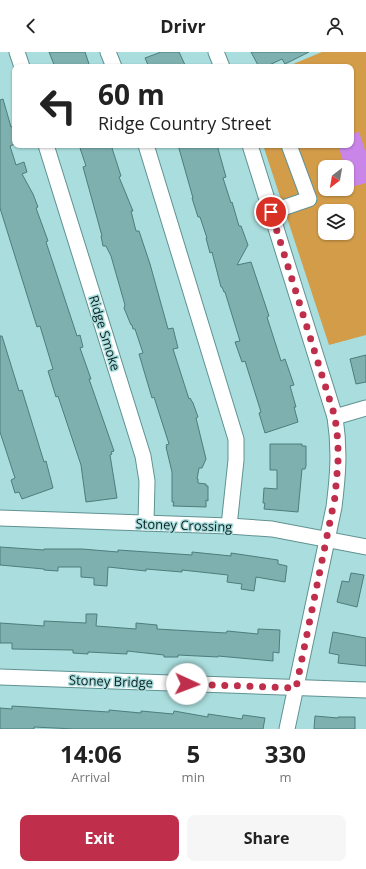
<!DOCTYPE html>
<style>
body{margin:0;font-family:"Open Sans",sans-serif;background:#f6f6f6;color:#222;height:100vh;display:flex;flex-direction:column;font-size:15px;white-space:nowrap}
*{box-sizing:border-box;margin:0}
p{font-size:13px;color:#767676}
.icon{flex:none;width:22px;height:22px;fill:none;stroke:currentColor;stroke-width:2;stroke-linecap:round;stroke-linejoin:round}
.map{position:relative;height:677px;overflow:hidden}
.drawer{display:flex;flex-direction:column;background:#fff;flex:1}
.drawer>*{flex:none}
.top-card{position:absolute;left:12px;top:12px;width:342px;height:84px;border-radius:8px;box-shadow:0 1px 3px #0004;background:#fff;color:#222;overflow:hidden}
.needle{width:26px;rotate:211deg}
.buttons{position:absolute;left:318px;top:108px;display:grid;gap:8px}
.buttons a{display:grid;place-items:center;width:36px;height:36px;border-radius:8px;background:#fff;box-shadow:0 1px 3px #0004;font-size:20px}
.pin{position:absolute;display:grid;place-items:center;width:34px;height:34px;color:#fff;margin:-17px;border:2px solid #fff;border-radius:50%;box-shadow:0 1px 4px #0007}
.me{position:absolute;width:44px;margin:-22px;rotate:92deg;stroke-linejoin:round;filter:drop-shadow(0 0 3px #0008)}
.turn{display:flex;align-items:center;gap:14px;height:84px;padding:0 20px;font-size:18px}
.turn .icon{width:52px;height:52px;stroke-width:2.5}
.turn b{display:block;font-size:28px;line-height:34px}
.eta{display:flex;justify-content:space-evenly;align-items:center;height:68px;text-align:center}
.eta b{font-size:24px;font-weight:700;line-height:28px}
.button{display:flex;gap:8px;margin-top:auto;padding:8px 20px}
.button a{flex:1;height:46px;border-radius:8px;background:#bf2f4b;color:#fff;font-size:16px;font-weight:700;line-height:46px;text-align:center}
.button a+a{background:#f6f6f6;color:#222}
header{display:flex;justify-content:space-between;align-items:center;height:52px;padding:0 20px;background:#fff;font-size:18px;font-weight:700}
.map>svg:first-child{display:block}
.green{fill:#d39c49;fill-rule:evenodd}
.water{fill:#c985e7}
.building{fill:#7eb0b0;stroke:#4d7d7d}
.lines{fill:none;stroke-linecap:round;stroke-linejoin:round}
.minor-casing{stroke:#619292;stroke-width:17}
.minor{stroke:#fff;stroke-width:15}
.route{stroke:#bf2f4b;stroke-width:7;stroke-dasharray:0 12.6}
.labels{text-anchor:middle;dominant-baseline:central;stroke-width:3;stroke-linejoin:round;paint-order:stroke}
.street-label{font-size:13px;fill:#0d2222;stroke:#add}
</style>
<header><svg class="icon" aria-label="back" viewBox="0 0 24 24"><path d="M15 5l-7 7 7 7"/></svg>Drivr<svg class="icon" aria-label="person" viewBox="0 0 24 24"><circle cx="12" cy="8" r="4"/><path d="M4 21q1-7 8-7t8 7"/></svg></header>
<div class="map">
<svg width="366" height="677" viewBox="0 0 366 677">
<rect width="100%" height="100%" fill="#add"/>
<!-- green -->
<path class="green" d="M322,0H366V283L329,293L263,93H351V15H286ZM325,115H347V137H325ZM325,159H347V181H325Z"/>
<!-- water -->
<path class="water" d="M359,80L366,101V131L351,135L347,122V115H345L338,93H351V82Z"/>
<!-- building -->
<g class="building">
<path d="M49,0H85L90,15H55Z"/>
<path d="M161,0H179L186,15H149L145,6Z"/>
<path d="M251,0H309L285,12L282,7L265,15H259Z"/>
<path d="M3,47L11,75L15,73V92L10,94L16,113L24,110L27,120L22,122L33,142L38,155L36,156L48,189L46,190L77,284L80,283L83,295L80,296L91,327H89L114,399L111,400L112,402L110,403L117,446L86,450L81,413L58,344L56,345L48,319L53,317L40,274L37,275L0,156V48Z"/>
<path d="M79,93H111L121,124L119,125L133,159H131L136,179H139L150,212L168,277L173,276L178,296L173,297L189,347L190,346L193,351L198,365L196,366L206,407L202,416H199L197,427H198V431L206,432V434H208V449L206,448V455L173,454L174,450H172V420L166,395H167L166,393L169,392L154,345L152,346L139,302L143,301L135,277H133L132,273H131L124,256L125,253L111,204L106,194H103L101,184H102L96,162L83,115L86,114Z"/>
<path d="M178,93H217L226,125L223,126L231,151L232,150L239,174H241L248,193L237,213L251,210L269,264L267,265L281,309L285,307L294,333L290,334L296,355H294L298,370L265,381L259,361L261,360L245,309L242,310L235,290L240,289L225,240H224L222,235H221L212,200L210,201L206,186H207L200,165H198L192,146H193Z"/>
<path d="M0,284H2L19,339L22,338L44,410L46,409L53,436L22,447L19,440L15,441L11,428L15,426L0,380Z"/>
<path d="M366,303V330L356,332L350,307Z"/>
<path d="M270,392H302V394H306V414L305,417H302L298,460L264,457L265,451H263L264,436L277,437V418H270Z"/>
<path d="M0,495L44,498V497H82L118,500V498L192,503V500L231,504V501L278,508V512L287,514L285,530L256,525L254,539L241,537L242,532L227,530L228,523L182,518V520L146,517V519L108,515L107,534L94,533V526L81,525V515H58V519L44,518V517L0,513Z"/>
<path d="M351,521L364,523L357,555L337,550L342,529L349,530Z"/>
<path d="M86,562H97L96,574L136,577V571L157,573V577L226,581L227,579L258,582V577L280,578L279,601L273,600V609L218,604V605L178,603V605H164V603L127,599V602L88,600V602L73,601V598L12,597V591H0V571L44,574V569L86,571Z"/>
<path d="M333,580L366,586V614L338,611L339,603L329,601Z"/>
<path d="M12,654L109,660V658L141,661V659L173,662L174,659L208,665V662L242,667L243,663L265,666L263,677H74L34,675V677H0V656L12,657Z"/>
<path d="M315,664L338,666V665H355V677H314Z"/>
</g>
<g class="lines">
<defs>
<g id="minor">
<path d="M17,0L22,15"/>
<path d="M108,0L114,15"/>
<path d="M216,0L222,15"/>
<path d="M46,93L143,404L147,429L146,471"/>
<path d="M146,93L236,387V408L229,474"/>
<path d="M250,93L335,365C340,398 338,423 334,455L287,677"/>
<path d="M271,160L309,147L289,93"/>
<path d="M335,365L366,356"/>
<path d="M0,466L229,474L272,477L366,495"/>
<path d="M0,625L366,638"/>
</g>
</defs>
<!-- minor casing -->
<use href="#minor" class="minor-casing"/>
<!-- minor -->
<use href="#minor" class="minor"/>
</g>
<g class="lines">
<!-- route -->
<path class="route" d="M187,632L296,636L335,445L338,410V390L335,365L271,160"/>
</g>
<g class="labels">
<!-- street labels -->
<g class="street-label">
<text transform="translate(105 281) rotate(73)">Ridge Smoke</text>
<text transform="translate(184 473) rotate(2)">Stoney Crossing</text>
<text transform="translate(111 629) rotate(2)">Stoney Bridge</text>
</g>
</g>
</svg>
<div class="buttons">
<a><svg class="needle" viewBox="-14 -14 28 28"><path d="M0-13l5 13h-10z" fill="#e53935"/><path d="M0 13l5-13h-10z" fill="#767676"/></svg></a>
<a><svg class="icon" aria-label="layers" viewBox="0 0 24 24"><path d="M12 4l9 5-9 5-9-5zM3 14l9 5 9-5"/></svg></a>
</div>
<div class="pin" style="left:271px;top:160px;background:#d93025"><svg class="icon" aria-label="arrive" viewBox="0 0 24 24"><path d="M6 21V4h12l-3 4 3 4H6"/></svg></div>
<svg class="me" style="left:187px;top:632px" viewBox="-20 -20 40 40"><circle r="19" fill="#fff"/><path d="M0-13L10 11 0 6-10 11z" fill="#bf2f4b"/></svg>
<div class="top-card">
<div class="turn"><svg class="icon" aria-label="left" viewBox="0 0 24 24"><path d="M17 20v-9H6M10 6l-5 5 5 5"/></svg><div><b>60 m</b>Ridge Country Street</div></div>
</div>
</div>
<section class="drawer">
<div class="eta">
<div><b>14:06</b><p>Arrival</p></div>
<div><b>5</b><p>min</p></div>
<div><b>330</b><p>m</p></div>
</div>
<div class="button"><a>Exit</a><a>Share</a></div>
</section>
